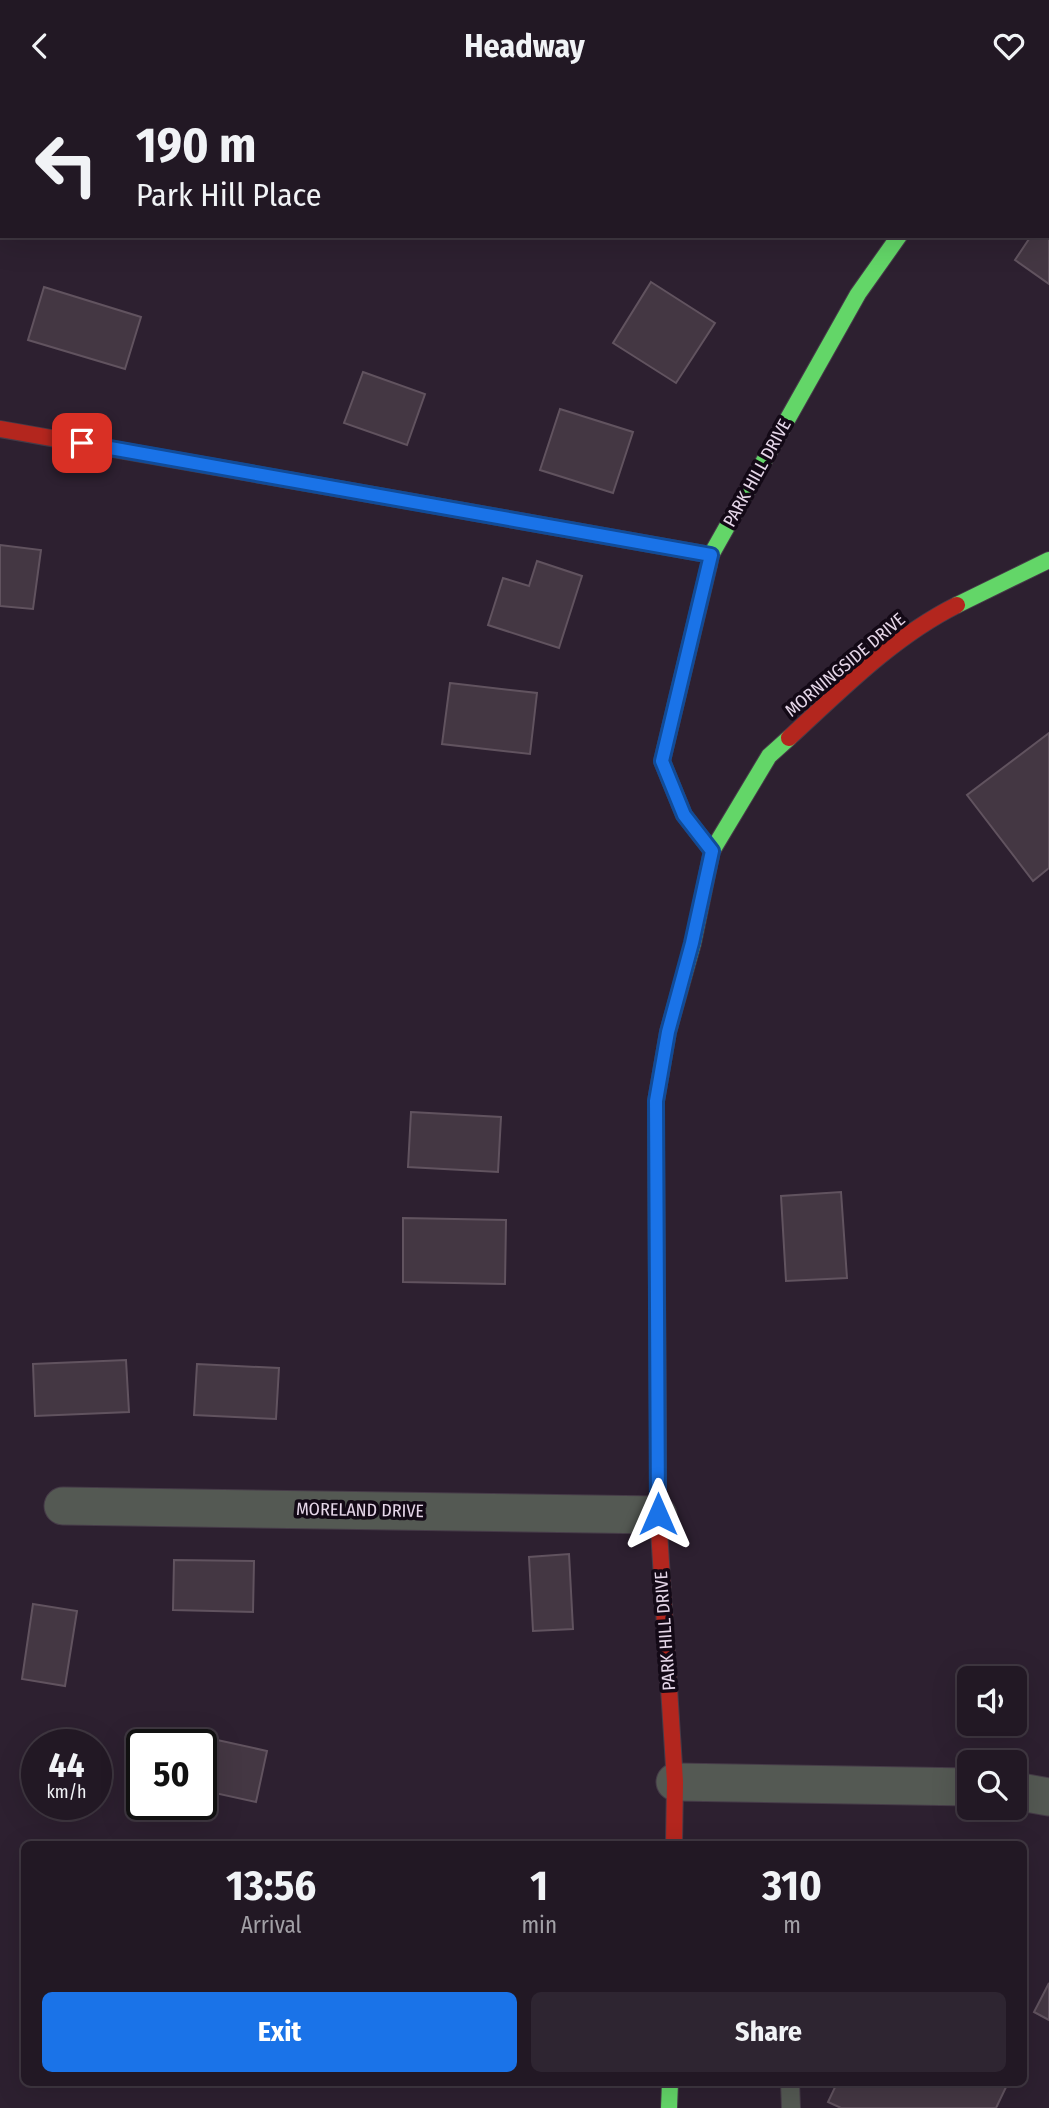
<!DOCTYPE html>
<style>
body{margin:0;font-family:"Fira Sans Condensed",sans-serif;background:#2e2531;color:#f1f3f6;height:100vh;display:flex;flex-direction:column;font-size:26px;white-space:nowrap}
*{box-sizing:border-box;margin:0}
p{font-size:23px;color:#a2a0a6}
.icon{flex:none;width:38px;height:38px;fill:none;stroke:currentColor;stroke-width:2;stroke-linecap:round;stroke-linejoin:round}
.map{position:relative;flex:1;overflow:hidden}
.details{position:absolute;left:21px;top:1750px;width:1006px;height:245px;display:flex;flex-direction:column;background:#221824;border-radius:10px;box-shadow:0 7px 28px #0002,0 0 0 2px #3f3741}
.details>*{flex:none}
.top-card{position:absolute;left:0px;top:0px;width:1050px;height:147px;box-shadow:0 7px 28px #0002,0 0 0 2px #3f3741;background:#221824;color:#f1f3f6;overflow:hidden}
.buttons{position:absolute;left:957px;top:1575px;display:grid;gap:14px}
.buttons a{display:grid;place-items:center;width:70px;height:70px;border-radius:10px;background:#221824;box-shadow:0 7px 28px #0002,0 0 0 2px #3f3741;font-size:35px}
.speed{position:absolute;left:21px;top:1638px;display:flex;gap:14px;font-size:35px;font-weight:700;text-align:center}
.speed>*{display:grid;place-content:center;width:91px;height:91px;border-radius:50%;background:#221824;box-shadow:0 7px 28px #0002,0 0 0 2px #3f3741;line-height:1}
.speed small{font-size:18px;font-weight:400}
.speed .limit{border:4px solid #111;border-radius:10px;background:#fff;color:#111}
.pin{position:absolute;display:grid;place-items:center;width:60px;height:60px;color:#fff;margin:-30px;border-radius:14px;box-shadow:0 4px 10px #0006}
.me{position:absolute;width:77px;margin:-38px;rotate:0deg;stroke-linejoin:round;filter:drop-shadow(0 0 5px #0008)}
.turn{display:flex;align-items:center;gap:24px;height:147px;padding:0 21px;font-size:32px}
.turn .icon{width:91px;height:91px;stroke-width:2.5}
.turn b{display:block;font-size:49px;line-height:60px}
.eta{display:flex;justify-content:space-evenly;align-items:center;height:119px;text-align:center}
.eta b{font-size:42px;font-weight:700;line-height:49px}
.button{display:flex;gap:14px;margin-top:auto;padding:14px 21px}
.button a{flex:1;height:80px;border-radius:10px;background:#1a73e8;color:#fff;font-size:28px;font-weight:700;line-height:80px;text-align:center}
.button a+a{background:#2e2531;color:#f1f3f6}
header{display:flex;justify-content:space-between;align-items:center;height:91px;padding:0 21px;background:#221824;font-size:32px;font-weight:700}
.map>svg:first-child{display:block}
.building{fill:#443743;stroke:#61535f;stroke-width:2}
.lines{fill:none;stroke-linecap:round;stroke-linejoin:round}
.lane-casing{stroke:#463b48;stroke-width:20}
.street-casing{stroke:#463b48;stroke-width:39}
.fast-casing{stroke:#463b48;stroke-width:18}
.slow-casing{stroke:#463b48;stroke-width:18}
.jam-casing{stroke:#463b48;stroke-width:18}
.lane{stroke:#545953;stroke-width:18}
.street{stroke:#545953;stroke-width:37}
.fast{stroke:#63d668;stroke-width:16}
.slow{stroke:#ff974d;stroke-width:16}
.jam{stroke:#b3261e;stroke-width:16}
.route-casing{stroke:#114b97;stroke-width:18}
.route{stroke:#1a73e8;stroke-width:12}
.labels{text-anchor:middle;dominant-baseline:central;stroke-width:7;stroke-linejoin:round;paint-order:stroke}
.street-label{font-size:18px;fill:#e6d7e9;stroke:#130916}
</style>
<header><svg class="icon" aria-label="back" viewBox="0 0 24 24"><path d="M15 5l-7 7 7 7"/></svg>Headway<svg class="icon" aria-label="heart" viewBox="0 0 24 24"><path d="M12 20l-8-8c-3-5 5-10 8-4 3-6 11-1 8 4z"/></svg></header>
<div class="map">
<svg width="1049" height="2017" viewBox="0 0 1049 2017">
<rect width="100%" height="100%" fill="#2d2030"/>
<!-- building -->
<g class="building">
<path d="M780,0H865L779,2Z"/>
<path d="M1049,119V193L1015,169L1031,145H1048Z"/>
<path d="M651,191L715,232L676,292L613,252Z"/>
<path d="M44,196L141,226L125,278L28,249Z"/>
<path d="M363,281L425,303L407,354L344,332Z"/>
<path d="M560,318L633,341L613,402L540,379Z"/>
<path d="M0,454L41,459L33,518L0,515Z"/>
<path d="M537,470L582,485L559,557L488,534L503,487L529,495Z"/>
<path d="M450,592L537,602L530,663L442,653Z"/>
<path d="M1049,642V777L1033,790L967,704Z"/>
<path d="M411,1021L501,1026L498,1081L408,1076Z"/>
<path d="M841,1101L847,1187L786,1190L781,1105Z"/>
<path d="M403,1127L506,1129L505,1193L403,1191Z"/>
<path d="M126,1269L129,1321L35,1325L33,1273Z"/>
<path d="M197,1273L279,1277L276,1328L194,1324Z"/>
<path d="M569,1463L573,1538L533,1540L529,1466Z"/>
<path d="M174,1469L254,1470L253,1521L173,1519Z"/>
<path d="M33,1513L77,1520L65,1595L22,1588Z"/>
<path d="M190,1643L267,1660L256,1711L201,1699V1654H187Z"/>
<path d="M1049,1892V1929L1034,1921Z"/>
<path d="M837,1992H1008L996,2017H841L828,2011Z"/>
</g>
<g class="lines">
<defs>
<path id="lane" d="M790,1992L791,2017"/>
<g id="street">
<path d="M1022,2L1024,0"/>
<path d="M63,1415L658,1424"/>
<path d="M675,1691L970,1696"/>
<path d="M1015,1700L1049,1706"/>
</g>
<g id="fast">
<path d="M414,411L711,464"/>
<path d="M709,474L711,464L858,203L899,145"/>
<path d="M957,514L1049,469"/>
<path d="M656,1055V1010L668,941L693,852L712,760L769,665L789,647"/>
<path d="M669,2017L670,1992"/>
</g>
<path id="slow" d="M656,1055L658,1340"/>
<g id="jam">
<path d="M0,338L414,411"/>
<path d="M709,474L662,670L684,724L712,760"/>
<path d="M789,647C841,599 893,546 957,514"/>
<path d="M658,1340V1424L675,1691L674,1754"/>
</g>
</defs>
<!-- lane casing -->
<use href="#lane" class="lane-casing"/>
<!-- street casing -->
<use href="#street" class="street-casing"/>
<!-- fast casing -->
<use href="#fast" class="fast-casing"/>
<!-- slow casing -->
<use href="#slow" class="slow-casing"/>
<!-- jam casing -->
<use href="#jam" class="jam-casing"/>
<!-- lane -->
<use href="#lane" class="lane"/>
<!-- street -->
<use href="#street" class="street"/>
<!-- fast -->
<use href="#fast" class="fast"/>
<!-- slow -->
<use href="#slow" class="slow"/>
<!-- jam -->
<use href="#jam" class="jam"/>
</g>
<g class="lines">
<defs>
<path id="route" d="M82,352L711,464L662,670L684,724L712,760L692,852L668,941L656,1010L658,1423"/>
</defs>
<!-- route casing -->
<use href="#route" class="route-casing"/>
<!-- route -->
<use href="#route" class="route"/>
</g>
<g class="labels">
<!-- street labels -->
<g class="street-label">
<text transform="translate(757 382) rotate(-61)">PARK HILL DRIVE</text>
<text transform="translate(845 574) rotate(-40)">MORNINGSIDE DRIVE</text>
<text transform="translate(360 1419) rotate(1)">MORELAND DRIVE</text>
<text transform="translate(665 1540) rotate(-94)">PARK HILL DRIVE</text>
</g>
</g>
</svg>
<div class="buttons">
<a><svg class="icon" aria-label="sound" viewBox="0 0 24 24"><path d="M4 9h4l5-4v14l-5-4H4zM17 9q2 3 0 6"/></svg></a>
<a><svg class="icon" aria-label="search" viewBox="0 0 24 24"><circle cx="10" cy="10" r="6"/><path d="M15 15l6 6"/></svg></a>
</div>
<div class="speed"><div>44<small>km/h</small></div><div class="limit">50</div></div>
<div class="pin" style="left:82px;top:352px;background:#d93025"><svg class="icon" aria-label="arrive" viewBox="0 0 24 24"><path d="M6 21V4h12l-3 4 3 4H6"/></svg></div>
<svg class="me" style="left:658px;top:1423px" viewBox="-20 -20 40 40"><path d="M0-17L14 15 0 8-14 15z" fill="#1a73e8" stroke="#fff" stroke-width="4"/></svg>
<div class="top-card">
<div class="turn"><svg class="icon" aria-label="left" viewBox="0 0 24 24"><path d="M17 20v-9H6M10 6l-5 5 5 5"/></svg><div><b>190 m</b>Park Hill Place</div></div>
</div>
<section class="details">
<div class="eta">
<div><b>13:56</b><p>Arrival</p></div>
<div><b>1</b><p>min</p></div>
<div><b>310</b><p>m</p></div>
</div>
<div class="button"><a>Exit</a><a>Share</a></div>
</section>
</div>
